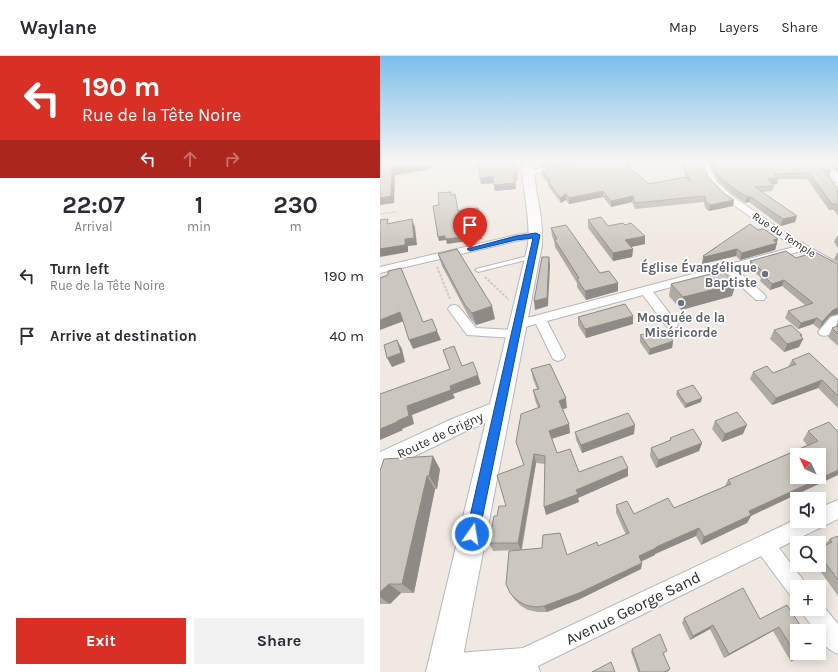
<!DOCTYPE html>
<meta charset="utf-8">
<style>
body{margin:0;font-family:Karla,sans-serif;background:#f2f2f3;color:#2b2b33;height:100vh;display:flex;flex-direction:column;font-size:15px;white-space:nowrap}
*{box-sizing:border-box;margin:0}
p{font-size:13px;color:#7c7c81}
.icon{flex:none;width:22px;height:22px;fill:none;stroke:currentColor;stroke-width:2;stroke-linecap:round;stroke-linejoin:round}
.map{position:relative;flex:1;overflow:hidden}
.sheet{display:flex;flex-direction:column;background:#fff;width:380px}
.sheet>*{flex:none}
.top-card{background:#d93025;color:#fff;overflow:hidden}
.needle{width:26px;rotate:314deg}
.buttons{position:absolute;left:410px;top:392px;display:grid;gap:8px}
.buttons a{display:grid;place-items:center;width:36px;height:36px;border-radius:0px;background:#fff;box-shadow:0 2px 10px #0003;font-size:20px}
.pin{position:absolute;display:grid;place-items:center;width:34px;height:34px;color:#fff;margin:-41px -17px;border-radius:50% 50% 50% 0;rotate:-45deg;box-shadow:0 0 4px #0007}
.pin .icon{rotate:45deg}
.me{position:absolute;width:44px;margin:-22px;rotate:13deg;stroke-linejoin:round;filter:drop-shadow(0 0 3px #0008)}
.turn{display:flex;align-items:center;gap:14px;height:84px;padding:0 16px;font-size:18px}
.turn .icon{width:52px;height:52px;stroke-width:2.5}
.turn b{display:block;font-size:28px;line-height:34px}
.lanes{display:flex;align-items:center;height:38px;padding:0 16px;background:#0003;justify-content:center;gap:20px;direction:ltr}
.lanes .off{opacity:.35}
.eta{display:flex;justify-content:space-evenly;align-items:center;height:68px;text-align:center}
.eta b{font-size:24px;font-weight:700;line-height:28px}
.button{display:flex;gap:8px;margin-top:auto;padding:8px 16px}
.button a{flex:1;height:46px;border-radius:0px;background:#d93025;color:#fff;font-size:16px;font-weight:700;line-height:46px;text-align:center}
.button a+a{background:#f2f2f3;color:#2b2b33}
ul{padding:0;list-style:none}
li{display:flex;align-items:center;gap:12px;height:60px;padding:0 16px}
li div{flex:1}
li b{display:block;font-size:15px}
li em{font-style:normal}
header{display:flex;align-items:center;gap:24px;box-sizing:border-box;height:56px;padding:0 20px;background:#fff;border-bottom:1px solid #e1e1e2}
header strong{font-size:19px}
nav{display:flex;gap:22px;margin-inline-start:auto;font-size:14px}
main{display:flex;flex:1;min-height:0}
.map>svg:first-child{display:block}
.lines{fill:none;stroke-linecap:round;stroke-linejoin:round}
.service-casing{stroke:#b4b7c1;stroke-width:2}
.minor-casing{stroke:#b4b7c1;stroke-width:2}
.tertiary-casing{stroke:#b4b7c1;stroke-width:2}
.secondary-casing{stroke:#b4b7c1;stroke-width:2}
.path-far1{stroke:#c9c9c9;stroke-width:1.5;stroke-dasharray:2 1;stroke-linecap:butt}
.path{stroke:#c9c9c9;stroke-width:2;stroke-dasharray:2.5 1.5;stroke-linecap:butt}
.service{fill:#fff;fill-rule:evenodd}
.minor{fill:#fff;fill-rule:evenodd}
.tertiary{fill:#fff;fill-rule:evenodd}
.secondary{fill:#fff;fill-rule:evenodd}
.wall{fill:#afaba4}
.shaded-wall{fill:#8e8b86}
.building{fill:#cbc7bf;stroke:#8e8b86;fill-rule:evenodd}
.route{fill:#1a73e8;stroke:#114b97}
.worship-dot{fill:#6b7280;stroke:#fff;stroke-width:1.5}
.labels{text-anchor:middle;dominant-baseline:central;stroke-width:3.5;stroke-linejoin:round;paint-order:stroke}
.far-street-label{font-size:11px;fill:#2e2e2e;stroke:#fff}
.worship-label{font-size:13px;font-weight:bold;fill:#5b616d;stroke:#fff;text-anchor:end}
.street-label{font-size:13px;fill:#2e2e2e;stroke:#fff}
.near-street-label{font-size:16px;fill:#2e2e2e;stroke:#fff}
</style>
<header>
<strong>Waylane</strong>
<nav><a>Map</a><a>Layers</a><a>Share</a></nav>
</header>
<main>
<section class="sheet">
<div class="top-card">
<div class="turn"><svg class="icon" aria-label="left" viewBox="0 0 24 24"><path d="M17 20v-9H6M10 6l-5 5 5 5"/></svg><div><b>190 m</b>Rue de la Tête Noire</div></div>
<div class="lanes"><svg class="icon" aria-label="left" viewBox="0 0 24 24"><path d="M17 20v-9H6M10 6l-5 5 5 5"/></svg><svg class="icon off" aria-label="ahead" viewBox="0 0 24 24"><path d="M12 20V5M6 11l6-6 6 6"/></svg><svg class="icon off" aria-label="right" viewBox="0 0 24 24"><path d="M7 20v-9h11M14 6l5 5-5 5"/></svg></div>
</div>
<div class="eta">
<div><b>22:07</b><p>Arrival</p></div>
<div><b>1</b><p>min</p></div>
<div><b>230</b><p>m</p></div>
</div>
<ul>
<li><svg class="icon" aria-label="left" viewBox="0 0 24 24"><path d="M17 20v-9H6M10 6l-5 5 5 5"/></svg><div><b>Turn left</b><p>Rue de la Tête Noire</p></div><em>190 m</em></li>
<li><svg class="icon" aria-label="arrive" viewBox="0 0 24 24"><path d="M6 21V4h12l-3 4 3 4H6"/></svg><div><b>Arrive at destination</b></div><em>40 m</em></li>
</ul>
<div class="button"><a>Exit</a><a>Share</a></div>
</section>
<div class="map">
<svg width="458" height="616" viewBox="0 0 458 616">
<rect width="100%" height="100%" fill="#efe9e1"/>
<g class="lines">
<defs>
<path id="service" d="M152,199L154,200V202L98,216L95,214L96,213Z"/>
<g id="minor">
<path d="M201,105H221L217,107L147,119L143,117L147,115Z"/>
<path d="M319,105H327L337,126L351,139L411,181L458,207V215L421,195L356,213L384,238L386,241L384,244H376L346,216L273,236L298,268L297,271L292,272L287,271L263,239L167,265L185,300L183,303L178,305L173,303L156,268L137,273L132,272L131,269L132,266L414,191L345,143L329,127Z"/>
<path d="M438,105H446L458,119V126H455Z"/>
<path d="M156,176L160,177L161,179L160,181L136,185L0,217V211L136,179Z"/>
<path d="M74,249L78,250L96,272L136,274L141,275L143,278L141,281L136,282L87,279L68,253L70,250Z"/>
<path d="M458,259C458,269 453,283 440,279L438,276L451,261Z"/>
<path d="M458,444V463L399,492L424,525L427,531H417V542L410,539L381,500L158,610L160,616H55L52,610L56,602L64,598L143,592L417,463V465H439V452Z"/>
<path d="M439,545L458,568V598C449,595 439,585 439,575H436L425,561L422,553H439Z"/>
</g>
<path id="tertiary" d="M120,344L127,346L130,352L127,358L86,375L0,417V396L72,363Z"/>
<path id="secondary" d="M142,105H153C154,134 164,160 162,189L80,616H46L148,189C151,161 142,134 142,105Z"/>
</defs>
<!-- service casing -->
<use href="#service" class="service-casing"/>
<!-- minor casing -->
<use href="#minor" class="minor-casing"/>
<!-- tertiary casing -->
<use href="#tertiary" class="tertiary-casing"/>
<!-- secondary casing -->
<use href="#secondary" class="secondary-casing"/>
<!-- path-far1 -->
<path class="path-far1" d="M0,158L17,156"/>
<!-- path -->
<g class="path">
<path d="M57,211L70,243"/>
<path d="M105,221L129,244"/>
</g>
<!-- service -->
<use href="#service" class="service"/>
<!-- minor -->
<use href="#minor" class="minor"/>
<!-- tertiary -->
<use href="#tertiary" class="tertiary"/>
<!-- secondary -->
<use href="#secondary" class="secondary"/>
</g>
<!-- wall -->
<g class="wall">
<path d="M135,105L138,124L135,125L136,133L115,135L114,127L101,128Z"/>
<path d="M158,105H189V106L162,111Z"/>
<path d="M207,105H265L247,109L269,128L306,122L301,105H321L329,122L345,138L354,144L353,150L329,155L325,152L324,146L255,153L252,146L231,151L223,141L189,148L186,144L181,147L168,130V127L162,120L161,114L167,113V112Z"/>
<path d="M328,105H443L451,115L449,121L447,120L458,133V160L454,154H449L427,123H398L397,128H392L394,130L392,135L382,136L415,166L401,170L369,146L365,147L352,138L338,125Z"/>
<path d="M448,105H458V117Z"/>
<path d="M208,164L228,170L265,188L251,191L253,193L252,201L233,205L208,172Z"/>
<path d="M171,172L220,217L238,227V235L206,244L197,231V227L175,191L174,184L172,180Z"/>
<path d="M378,174L397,187L395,194L360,204L356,200L322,208V207L323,200Z"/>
<path d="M457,180H458V192L454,186Z"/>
<path d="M458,196V206L454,203L457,197Z"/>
<path d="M58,198L115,263L96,269L89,261L62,210Z"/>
<path d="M416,202L458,208V258L450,260L439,273L433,268L418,273L405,262L408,255L425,249L402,230L390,234L380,225L381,222L369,211L370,205Z"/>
<path d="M291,228L352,240L301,254L289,240Z"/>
<path d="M253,260V268L206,282L198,269V261Z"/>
<path d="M458,268V290L448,281L452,272L457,270Z"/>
<path d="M394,274L421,281L423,283L419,291L404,296L390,283Z"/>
<path d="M260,279L293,285L292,292L269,299L260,286Z"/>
<path d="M412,304L458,324V352L438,332L392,349L370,323L373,316L393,317L408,311Z"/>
<path d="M151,313L187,352L182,353L189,368L190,377L172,383L177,397L199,416L248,412V420L198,442L199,446L166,459L165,408L156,407L142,494L187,499L218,490L246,479L236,457V449L254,458L294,452L345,430L348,424L427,389L423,384L428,375H457L371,460L367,467L321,489L316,480L275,498V499L262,505L261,513L200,543L167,556H158L148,554L141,550L134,543L130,537L135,494L113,495L109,487L117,460L126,450L143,409L158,352L155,344L153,334L157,333L153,323Z"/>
<path d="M297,335L321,346L305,352L296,339Z"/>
<path d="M335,365L363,378L342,386L332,373Z"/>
<path d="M195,376L254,378L202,397L196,384Z"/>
<path d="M290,382L322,387L319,395L276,412L270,400L271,392L290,384Z"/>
<path d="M60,413L57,433H55L34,537H21L10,548H0V415Z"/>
<path d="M458,480V540L436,509H439V493L444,490H443L450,483Z"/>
<path d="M407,549L418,602L411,606L393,575L344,602L330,573L310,584L302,567L304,562L380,563Z"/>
<path d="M252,593L285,598L284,599L290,613L288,616H258L251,596Z"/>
</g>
<!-- shaded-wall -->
<g class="shaded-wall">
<path d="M0,105H13L0,108Z"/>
<path d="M50,105H79L51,108L52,112L47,113V114L15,119L14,147L0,149V142L12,112Z"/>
<path d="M162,105H189V106L162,111Z"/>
<path d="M242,105H265L242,111Z"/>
<path d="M134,118L136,133L115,135L114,129Z"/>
<path d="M113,120L114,127L101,128L100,122Z"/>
<path d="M398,122L397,128L386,129L388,123Z"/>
<path d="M223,135V141L189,148V142Z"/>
<path d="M186,138V144L181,147L180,142Z"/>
<path d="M253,140L252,146L231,151V145Z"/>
<path d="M367,141H371L369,146L365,147Z"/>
<path d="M354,144L353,150L329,155L330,149Z"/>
<path d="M98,152L102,183L67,188L66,184L59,185L58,181Z"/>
<path d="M417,160L415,166L401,170L403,163Z"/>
<path d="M32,163L35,171L37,189L28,190V196L0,201V193L25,183Z"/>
<path d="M265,180V188L245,192V184Z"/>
<path d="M398,183L396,188L397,187L395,194L360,204L362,197Z"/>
<path d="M253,193L252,201L233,205V197Z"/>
<path d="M357,193L356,200L322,208L324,201Z"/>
<path d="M169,201L170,210L168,250L155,254L154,245Z"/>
<path d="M404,224L402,230L390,234L392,228Z"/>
<path d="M238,227V235L206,244L205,235Z"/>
<path d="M356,228L352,240L301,254L303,241Z"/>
<path d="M112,250L115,263L96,269L92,257Z"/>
<path d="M458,252V258L450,260L439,273L442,266L453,254Z"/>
<path d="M20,256L24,265L0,274V264Z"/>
<path d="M253,260V268L206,282L205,273Z"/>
<path d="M437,262L433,268L418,273L421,267Z"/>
<path d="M57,275L61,284L33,293L29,284Z"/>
<path d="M420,279H422L420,284L423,283L419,291L404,296L407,288Z"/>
<path d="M17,284L22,293L25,306L12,311L7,302Z"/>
<path d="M293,285L292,292L269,299L270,293Z"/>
<path d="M98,319L101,328L73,338L75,342L32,359L34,368L22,373L23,374L0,384V373L17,365L27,350L70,330Z"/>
<path d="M442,324L438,332L392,349L396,342Z"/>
<path d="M186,342L187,352L180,354L179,345Z"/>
<path d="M322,342L321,346L305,352L306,348Z"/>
<path d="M189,368L190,377L170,383L169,375Z"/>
<path d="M255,369L254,378L202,397L201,389Z"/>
<path d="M367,369L363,378L342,386L345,378Z"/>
<path d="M322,387L319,395L276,412L278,404Z"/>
<path d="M154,398L156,407L141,494L138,487Z"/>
<path d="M53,400L60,413L57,433L49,420Z"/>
<path d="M248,412V420L198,442L199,446L166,459L164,451L196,434Z"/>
<path d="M458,414V419L371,460L367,467L321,489L324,481L369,455Z"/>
<path d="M47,420L55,433L34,537L22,528Z"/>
<path d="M319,472L316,480L275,498V499L258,507L259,500L276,491Z"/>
<path d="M262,507L261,513L200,543L167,556L164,550Z"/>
<path d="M9,528L21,537L10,548L0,541V536Z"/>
<path d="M333,569L330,573L310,584L313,580Z"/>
<path d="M399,571L393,575L344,602L349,598Z"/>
</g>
<!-- building -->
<g class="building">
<path d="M12,105H50V106H45L46,108L12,112L11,140L0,142V108Z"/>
<path d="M97,105H135L137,118H134L135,127L114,129L113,120L100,122Z"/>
<path d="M207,105H242L269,128L305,121L310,125L303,105H321L329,122L345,138L354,144L330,149L326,146L325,140L255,147L253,140L231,145L223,135L189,142L186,138L180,142L168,125L170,124L161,114L168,113L167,112Z"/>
<path d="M332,105H443L451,115L441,112L458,133V150L456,148H452L429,117L394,118L398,122L388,123L394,130L375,131L417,160L403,163L371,141H367L353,132L339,120Z"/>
<path d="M455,105H458V109Z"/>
<path d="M71,136V139L75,138L78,155L98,152L101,179L65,183V180L58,181L53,150L59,149L58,137Z"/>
<path d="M221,161L228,170L243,167L245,169L251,167L265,180L245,184L253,193L233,197L208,164Z"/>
<path d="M8,163L7,168L32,163L34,182L25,183V189L0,193V164Z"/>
<path d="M370,168L378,174L384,173L398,183L393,184L397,187L362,197L357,193L324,201L323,200Z"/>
<path d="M186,169L220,217L229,215L238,227L205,235L197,223L199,222L174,183H177L171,172Z"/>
<path d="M77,193L112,250L92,257L85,249L58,198Z"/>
<path d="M406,195L416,202L435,196L458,208V252L453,254L442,266L437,262L421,267L408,255L433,247L404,224L392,228L382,218L385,217L370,205Z"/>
<path d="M162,201H169L167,242L154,245Z"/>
<path d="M21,212L43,266L52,263L57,275L29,284L20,256L0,264V222L8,219V215Z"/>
<path d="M342,215L356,228L303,241L291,228Z"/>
<path d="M245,248L253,260L205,273L198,261Z"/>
<path d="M458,268V278L452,272L457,270Z"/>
<path d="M411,269L422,279H420L423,283L407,288L394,274Z"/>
<path d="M284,273L293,285L270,293L260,279Z"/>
<path d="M17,284L21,297L7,302L4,289Z"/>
<path d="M74,290L82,310L93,306L98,319L70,330L71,334L27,350L29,360L17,365V366L0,373V338L70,313L63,294Z"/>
<path d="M429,297L458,324V340L442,324L396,342L373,316L387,310L393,317L416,308L412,304Z"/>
<path d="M170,308L186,342L179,345L189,368L169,375L177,397L190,393L199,416L242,400L248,412L196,434L198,438L164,451L165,400L154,398L138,487H109L114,460H117L119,450H126L117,419L144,409L136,386L141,358L160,351L153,334L159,333L151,313Z"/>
<path d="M313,329L322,342L306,348L297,335Z"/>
<path d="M357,356L367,369L345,378L335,365Z"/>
<path d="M248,357L255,369L201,389L195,376Z"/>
<path d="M449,366L457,375H458V414L369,455L371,459L324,481L319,472L276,491V492L259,500L262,507L199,537L164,550L156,551L145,549L137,544L130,537L126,528L129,495L162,492L163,479L180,477L187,499L217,486L218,490L249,477L236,449L247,445L254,458L288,442L294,452L351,428L348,424L438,385L428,375ZM417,399H439V421H417Z"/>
<path d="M313,373L322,387L278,404L271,392L291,384L290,382Z"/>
<path d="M53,400L49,420H47L22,528H9L0,536V415L4,403Z"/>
<path d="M458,480V524L439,498V493L452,486L450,483Z"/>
<path d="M363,532L380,563L407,549L424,575H417V597H426L418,602L399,571L349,598L333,569L313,580L304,562Z"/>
<path d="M280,578L287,595L283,597L290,613L284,616H260L252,593Z"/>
<path d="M231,606L235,616H212Z"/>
</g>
<!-- sky -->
<linearGradient id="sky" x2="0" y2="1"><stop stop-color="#7abfeb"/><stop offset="0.55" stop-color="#f8f5f2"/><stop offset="1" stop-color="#f8f5f2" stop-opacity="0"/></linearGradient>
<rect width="458" height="192" fill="url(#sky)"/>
<!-- route -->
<path class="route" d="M156,177L160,179L99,478L97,483L92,484L88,483L86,478L153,182L136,184L90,195L87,193L136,180Z"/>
<!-- markers -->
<g class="worship-dot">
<circle cx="385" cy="218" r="4"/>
<circle cx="301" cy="247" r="4"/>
</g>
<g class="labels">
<!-- far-street labels -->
<g class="far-street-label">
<text transform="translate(404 179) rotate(33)">Rue du Temple</text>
</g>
<!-- worship labels -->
<g class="worship-label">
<text x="377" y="211">Église Évangélique<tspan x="377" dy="15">Baptiste</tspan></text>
<text x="301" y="261" text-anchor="middle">Mosquée de la<tspan x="301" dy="15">Miséricorde</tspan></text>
</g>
<!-- street labels -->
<g class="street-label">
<text transform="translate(60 379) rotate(-25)">Route de Grigny</text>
</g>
<!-- near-street labels -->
<g class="near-street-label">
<text transform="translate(253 552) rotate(-26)">Avenue George Sand</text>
</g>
</g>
</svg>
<div class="buttons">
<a><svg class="needle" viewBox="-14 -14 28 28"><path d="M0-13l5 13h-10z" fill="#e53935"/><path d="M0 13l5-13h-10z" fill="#7c7c81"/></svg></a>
<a><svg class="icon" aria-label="sound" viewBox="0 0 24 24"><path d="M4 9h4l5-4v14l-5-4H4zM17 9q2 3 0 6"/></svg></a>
<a><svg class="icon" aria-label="search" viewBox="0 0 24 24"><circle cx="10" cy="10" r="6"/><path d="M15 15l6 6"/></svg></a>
<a>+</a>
<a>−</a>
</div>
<div class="pin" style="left:90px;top:193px;background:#d93025"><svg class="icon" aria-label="arrive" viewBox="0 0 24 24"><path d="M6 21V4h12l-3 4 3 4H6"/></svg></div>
<svg class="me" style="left:92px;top:478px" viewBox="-20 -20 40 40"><circle r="17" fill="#1a73e8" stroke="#fff" stroke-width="3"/><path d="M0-11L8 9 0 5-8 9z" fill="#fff"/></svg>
</div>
</main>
